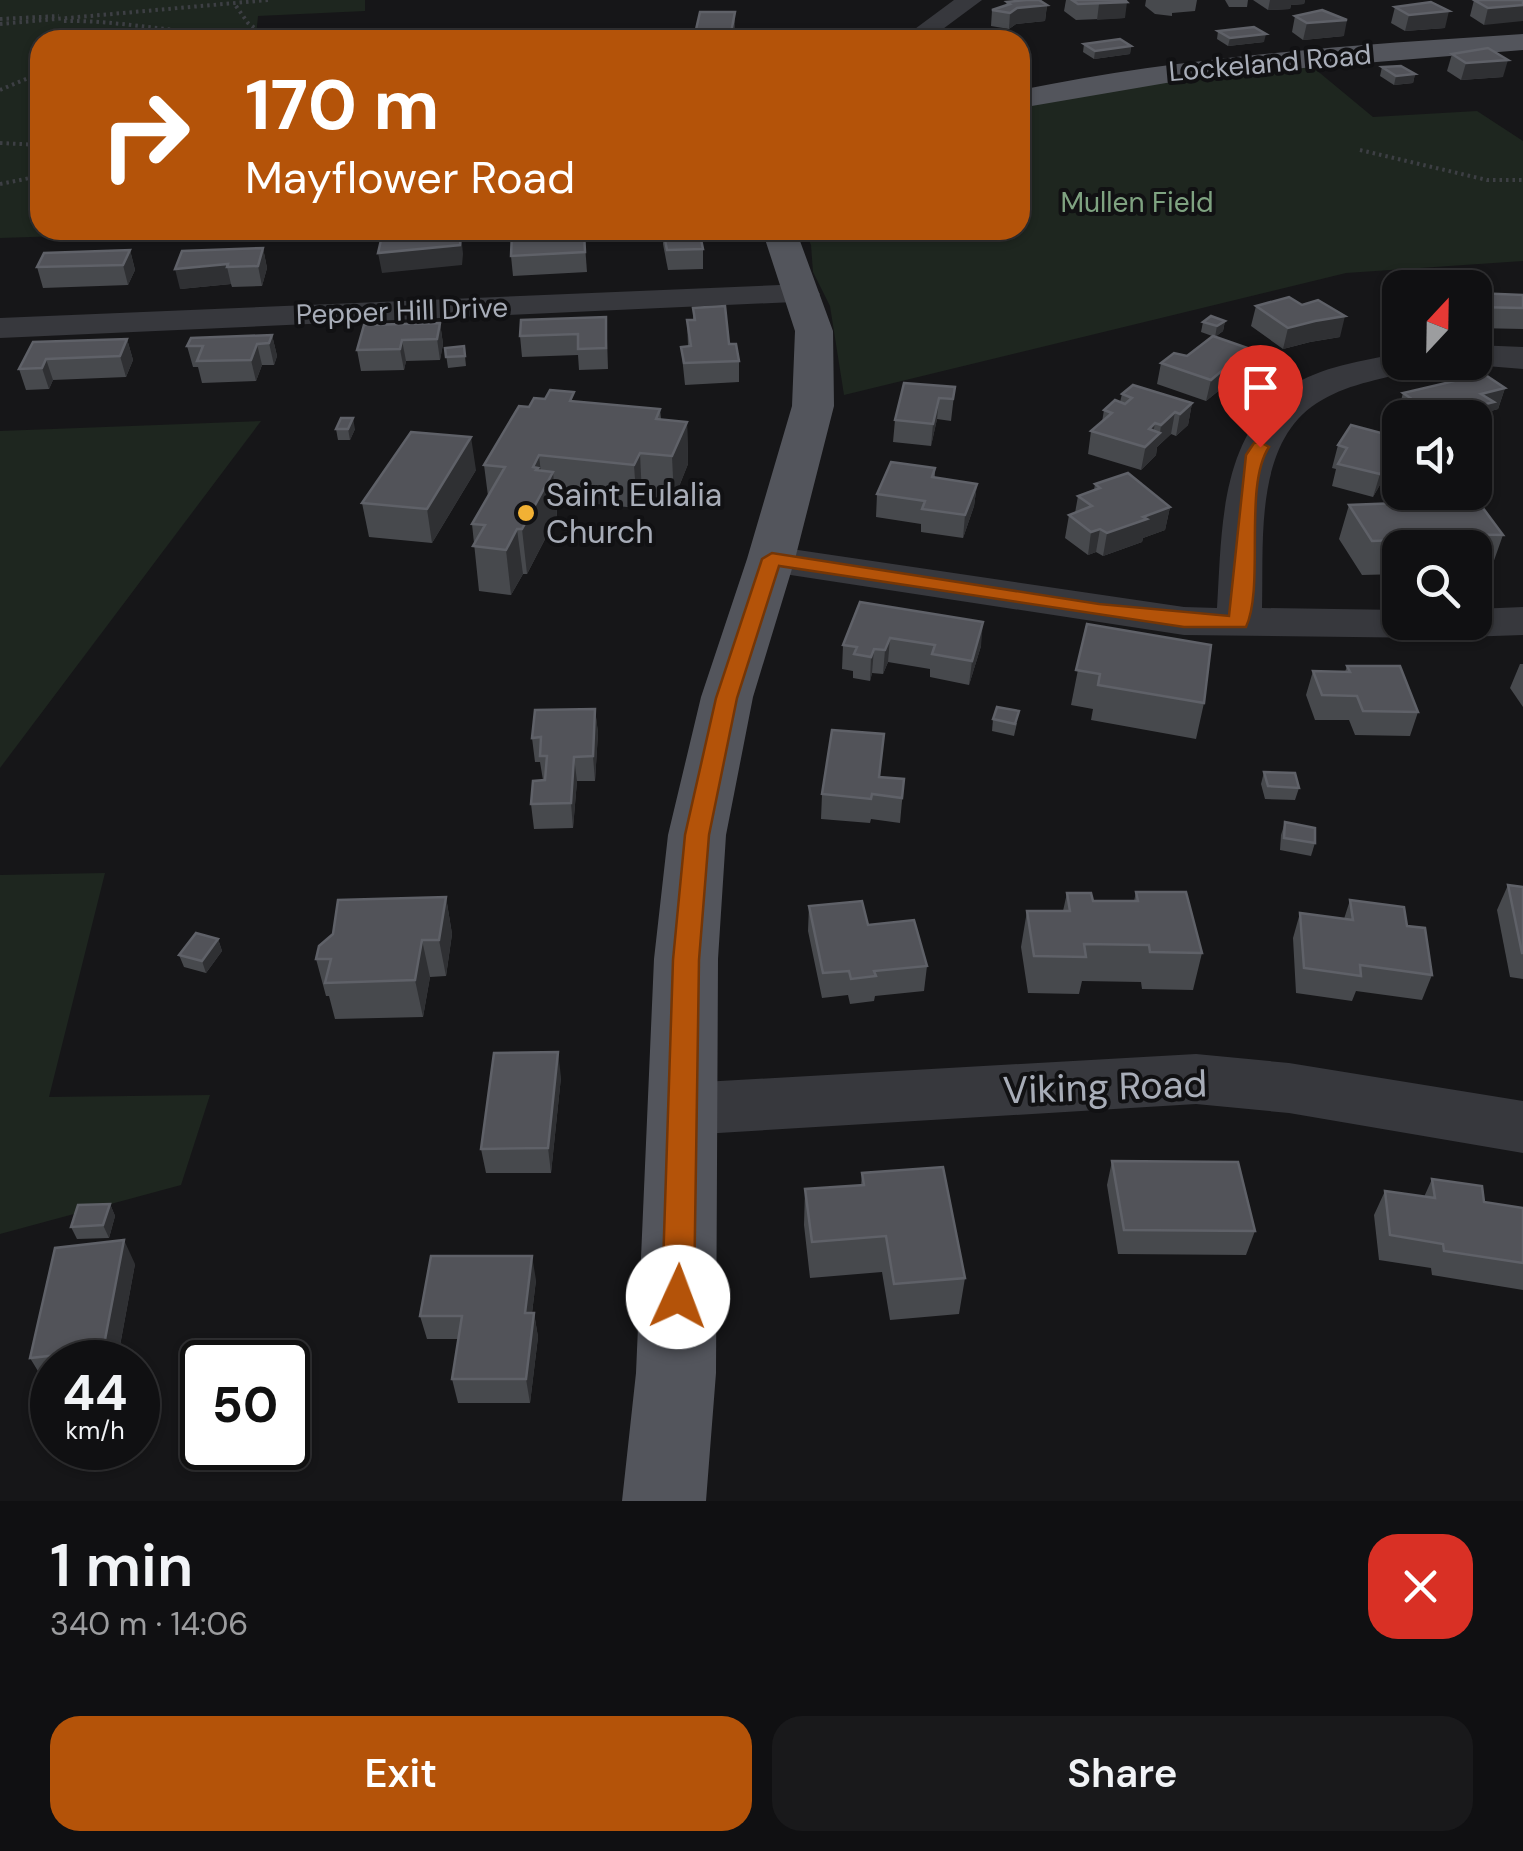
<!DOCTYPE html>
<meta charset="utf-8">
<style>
body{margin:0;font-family:"DM Sans",sans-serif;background:#19191b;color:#f1f3f6;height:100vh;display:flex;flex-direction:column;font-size:38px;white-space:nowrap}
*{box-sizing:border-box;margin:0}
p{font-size:32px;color:#9c9d9f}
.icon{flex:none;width:55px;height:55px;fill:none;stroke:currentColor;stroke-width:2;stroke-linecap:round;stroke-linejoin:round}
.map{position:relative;height:1501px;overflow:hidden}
.side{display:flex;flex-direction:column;background:#101012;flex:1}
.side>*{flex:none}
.guide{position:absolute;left:30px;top:30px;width:1000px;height:210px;border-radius:30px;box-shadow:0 2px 8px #0004,0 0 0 2px #303032;background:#b45309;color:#fff;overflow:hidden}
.needle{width:65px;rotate:22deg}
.controls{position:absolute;left:1382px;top:270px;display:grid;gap:20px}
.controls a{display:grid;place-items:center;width:110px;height:110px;border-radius:20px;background:#101012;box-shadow:0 2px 8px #0004,0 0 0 2px #303032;font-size:50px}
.speed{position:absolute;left:30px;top:1340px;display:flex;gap:20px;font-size:50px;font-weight:700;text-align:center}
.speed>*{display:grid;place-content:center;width:130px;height:130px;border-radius:50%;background:#101012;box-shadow:0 2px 8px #0004,0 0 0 2px #303032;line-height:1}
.speed small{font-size:25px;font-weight:400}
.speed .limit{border:5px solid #111;border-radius:15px;background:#fff;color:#111}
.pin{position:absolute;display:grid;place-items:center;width:85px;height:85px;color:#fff;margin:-102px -42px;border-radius:50% 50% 50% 0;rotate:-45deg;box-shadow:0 0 10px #0007}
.pin .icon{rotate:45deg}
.me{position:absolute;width:110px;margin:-55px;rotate:2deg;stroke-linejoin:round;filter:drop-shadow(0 0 8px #0008)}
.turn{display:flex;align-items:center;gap:35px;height:210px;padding:0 50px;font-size:45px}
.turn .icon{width:130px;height:130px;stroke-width:2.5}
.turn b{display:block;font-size:70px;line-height:85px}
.round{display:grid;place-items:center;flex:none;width:105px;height:105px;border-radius:30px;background:#19191b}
.summary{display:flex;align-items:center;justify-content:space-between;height:170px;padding:0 50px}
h1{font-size:60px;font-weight:600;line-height:75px}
.cta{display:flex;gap:20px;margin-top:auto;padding:20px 50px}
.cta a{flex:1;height:115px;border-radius:30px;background:#b45309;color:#fff;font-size:40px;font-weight:600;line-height:115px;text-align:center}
.cta a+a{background:#19191b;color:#f1f3f6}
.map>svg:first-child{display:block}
.green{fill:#1e261f}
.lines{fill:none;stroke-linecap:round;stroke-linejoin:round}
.path{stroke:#3d3f44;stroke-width:4;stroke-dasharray:2.5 4;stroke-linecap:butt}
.minor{fill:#37383d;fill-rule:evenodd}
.major{fill:#53555c;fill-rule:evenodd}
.wall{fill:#47494d}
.shaded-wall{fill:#2f3033}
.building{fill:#525359;stroke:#5f6168;stroke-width:2.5}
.route{fill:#b45309;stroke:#753606;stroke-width:2.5}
.poi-dot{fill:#f2b134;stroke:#111113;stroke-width:4}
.labels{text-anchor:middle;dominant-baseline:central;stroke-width:8;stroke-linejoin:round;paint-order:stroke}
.far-street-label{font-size:28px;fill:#a8adb8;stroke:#111113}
.far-park-label{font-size:28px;fill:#7fa381;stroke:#111113}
.poi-label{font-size:32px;fill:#a8adb8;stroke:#111113;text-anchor:start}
.near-street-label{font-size:38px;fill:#a8adb8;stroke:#111113}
</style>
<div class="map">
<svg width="1523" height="1501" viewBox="0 0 1523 1501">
<rect width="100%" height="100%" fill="#161618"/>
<!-- green -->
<g class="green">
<path d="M0,0H365V11L258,16L256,37L40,40V230H248L0,238Z"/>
<path d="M1309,64L1373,117L1477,111L1523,141V261L1346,273L844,395L830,306L813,272L811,245L804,230H1020V105L1115,86Z"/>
<path d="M261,421L0,768V431Z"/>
<path d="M105,873L49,1097L210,1095L181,1185L0,1234V875Z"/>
</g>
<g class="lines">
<!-- path -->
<g class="path">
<path d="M236,6L248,23L270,40"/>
<path d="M0,19L59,16"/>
<path d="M64,21C110,20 160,30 207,33L212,40"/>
<path d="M0,24L268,0"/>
<path d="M0,90L40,73"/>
<path d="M0,143L40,145"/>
<path d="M1360,150L1487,180H1523"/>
<path d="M0,184L40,176"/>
</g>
<!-- minor -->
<g class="minor">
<path d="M954,0H982L928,40H900Z"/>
<path d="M803,284L815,287L820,294L815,301L0,338V318Z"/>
<path d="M1475,345L1523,347V369L1462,364L1475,362Z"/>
<path d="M1400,353V362H1424L1419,370C1386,378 1351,383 1322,400C1253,439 1264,541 1262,608L1400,610V622H1475V609L1523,607V635L1435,638L1184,635L771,572L756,568L749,559L756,550L771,546L1184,607L1217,608C1222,531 1219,437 1289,388C1320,366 1364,361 1400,353Z"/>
<path d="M1196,1054L1289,1063L1523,1101V1153L1289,1113L1196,1104L685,1135L663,1127L654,1109L663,1091L685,1083Z"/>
</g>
<!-- major -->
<g class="major">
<path d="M1523,34V50L1207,76L1020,108V90C1186,56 1354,45 1523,34Z"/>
<path d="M762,230H796L833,331L834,406L795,559L753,697L726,835L718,959L716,1373L706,1501H622L636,1373L654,959L668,835L701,697L747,559L792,406L795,331Z"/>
</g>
</g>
<!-- wall -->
<g class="wall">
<path d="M1066,0H1125V18L1076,20L1064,11Z"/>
<path d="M1146,0H1197L1195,11L1172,13V16L1155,14L1145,6Z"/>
<path d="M1225,0H1248L1247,7H1229Z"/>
<path d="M1253,0H1305L1304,4L1291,5L1290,9L1268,10Z"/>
<path d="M1474,0L1523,1L1484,25L1470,16Z"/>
<path d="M1007,2L1047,5L1045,21L1016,24L1009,29L991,26L992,10L1006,5Z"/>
<path d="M1395,7L1445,28L1405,31L1391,23Z"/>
<path d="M1295,16L1344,36L1303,40L1292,32Z"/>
<path d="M735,29L733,40H695V34Z"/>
<path d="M1218,31L1264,42L1228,46L1217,39Z"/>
<path d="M1084,44L1131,46L1130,54L1094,59L1083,52Z"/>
<path d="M1452,54L1503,77L1461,80L1447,71Z"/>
<path d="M1382,67L1415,74L1413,83L1394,85L1380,76Z"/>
<path d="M663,230H699L703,249V269L668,270L663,244Z"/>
<path d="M584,231L587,272L513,276L511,256Z"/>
<path d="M263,248L267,268L262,286L232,287L231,284L180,289Z"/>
<path d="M130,250L135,270L128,285L43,288L37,267Z"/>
<path d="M1475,293L1523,295V329L1475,328Z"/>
<path d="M1256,306L1340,337L1310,342L1283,349L1251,326Z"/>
<path d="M693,308L729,344L739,361V382L685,385L681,347L688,346L687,320H693Z"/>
<path d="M521,320L607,338L608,369L579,370L578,355L522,357L520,336Z"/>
<path d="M1225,321L1223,331L1215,337L1201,332L1203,322Z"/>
<path d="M440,323L443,344L440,360L406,361L404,370L361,371L357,350Z"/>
<path d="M272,335L277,356L274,365H262L256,381L202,383L198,367H193L187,346Z"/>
<path d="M127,339L133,360L126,377L53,380L49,389L26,390L19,369L33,342Z"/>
<path d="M464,346L466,366L448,368L445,348Z"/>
<path d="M1256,351L1252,372L1234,387L1227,384L1206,401L1157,384L1161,363L1187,356Z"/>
<path d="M955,387L951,421L937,419L931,446L893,442L895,420Z"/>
<path d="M1505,388L1498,409L1491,411L1487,424L1475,427V418H1401L1397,415L1403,393Z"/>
<path d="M1122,394L1192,403L1188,425L1176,436L1171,434L1157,447L1156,455L1141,470L1088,454L1091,431L1102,422L1104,410L1120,402Z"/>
<path d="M575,401L660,409L661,419L687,422L688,464L674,499L642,496L637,508L556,500L557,516L527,574H523L511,595L479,591L472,524L488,496L484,465L529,407Z"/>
<path d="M336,429H355L350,440H338Z"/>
<path d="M1338,445L1394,460L1373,497L1332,486L1336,469L1332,468Z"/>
<path d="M935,468V477L977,484L974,506L963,538L921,532V524L876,517L877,494Z"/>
<path d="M476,470L432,543L369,537L362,503Z"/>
<path d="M1095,484L1170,507L1165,530L1143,538L1142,542L1103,556L1096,552L1088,555L1065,538L1069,515L1075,513L1078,496L1094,490Z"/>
<path d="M1349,505L1503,535L1491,569H1475V548H1400V574L1362,575L1339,539Z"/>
<path d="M860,602L981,646L969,685L930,677V669L888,662L883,674L872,673L870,681L853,678V671L842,669L843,645Z"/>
<path d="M1087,624L1204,703L1196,739L1091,720L1093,709L1071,705Z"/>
<path d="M1520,664H1523V707L1510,688Z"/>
<path d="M1347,666L1418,712L1410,736L1355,735L1349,720H1315L1306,695L1313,671L1345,672Z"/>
<path d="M595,709L598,733L595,781H577L573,828L534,829L531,804L543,780L540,762H535L532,738Z"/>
<path d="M993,719L1017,723L1014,736L992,731Z"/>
<path d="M1264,772L1299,788L1295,800L1265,799L1261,784Z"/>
<path d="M880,777L904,779L900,823L871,819L870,823L821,819L822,794Z"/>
<path d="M1285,822L1315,843L1311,856L1280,850L1281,835Z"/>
<path d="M1508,885L1523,887V979L1510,977L1497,910Z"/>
<path d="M1136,892L1202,953L1193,990L1142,989L1141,982L1082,981L1079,994L1028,993L1021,947L1027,911H1063L1067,893L1093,901H1134Z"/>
<path d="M446,897L452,934L446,976L430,977L423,1017L335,1019L329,996H326L316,959Z"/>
<path d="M1350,900L1407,926L1432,975L1422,1000L1356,991L1352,1001L1296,993L1293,938L1300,913L1344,919Z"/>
<path d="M809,906L868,925L927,966L924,991L875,996L874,1001L850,1004L848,995L822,998L808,931Z"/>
<path d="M218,939L222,951L206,973L184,967L179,955Z"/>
<path d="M561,1077L551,1173H486L481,1149Z"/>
<path d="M1112,1161L1255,1231L1246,1255L1118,1254L1107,1185Z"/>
<path d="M862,1173L965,1278L959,1314L890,1320L882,1272L810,1278L804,1225L805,1189L861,1185Z"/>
<path d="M1432,1179L1484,1202L1523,1208V1290L1432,1275L1431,1268L1379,1260L1374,1215L1385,1191L1424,1197Z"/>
<path d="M110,1204L115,1216L109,1238L77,1239L71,1227Z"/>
<path d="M135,1264L117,1362H52V1380L44,1381L30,1358Z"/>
<path d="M536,1280L532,1313H534L538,1337L530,1403H458L452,1379L458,1339H427L420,1316Z"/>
</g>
<!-- shaded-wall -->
<g class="shaded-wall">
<path d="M1270,0H1305L1304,4L1291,5L1290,9L1268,10Z"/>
<path d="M1127,2L1125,18L1097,20L1099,4Z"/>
<path d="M1047,5L1045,21L1016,24L1009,29L1010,13L1017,8Z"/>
<path d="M1523,5V21L1484,25L1488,8Z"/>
<path d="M1449,11L1445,28L1405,31L1409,15Z"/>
<path d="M735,12V29L733,40H730Z"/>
<path d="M1347,20L1344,36L1303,40L1307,23Z"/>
<path d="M1266,34L1264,42L1228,46L1230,38Z"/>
<path d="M1131,46L1130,54L1094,59L1095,51Z"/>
<path d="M1508,60L1503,77L1461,80L1466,63Z"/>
<path d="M1415,74L1413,83L1394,85L1396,76Z"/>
<path d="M429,230L431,248L461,234L463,254L462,265L382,273L378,253L428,235Z"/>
<path d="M263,248L267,268L262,286L258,266Z"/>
<path d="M130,250L135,270L128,285L123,265Z"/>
<path d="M228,264L227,267L231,284L180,289L175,269Z"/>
<path d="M1345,316L1340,337L1310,342L1283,349L1288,328L1315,321Z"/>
<path d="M1225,321L1223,331L1215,337L1217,326Z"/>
<path d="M440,323L443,344L440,360L437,339Z"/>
<path d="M272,335L277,356L274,365L269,343Z"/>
<path d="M127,339L133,360L126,377L120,356Z"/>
<path d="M402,340L406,361L404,370L400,349Z"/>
<path d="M257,344L262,365L256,381L251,360Z"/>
<path d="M1256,351L1252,372L1234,387L1238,366Z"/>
<path d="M46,359L53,380L49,389L42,368Z"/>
<path d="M1231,363L1227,384L1206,401L1211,380Z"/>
<path d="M1505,388L1498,409L1491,411L1487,424L1475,427V418H1471L1481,394Z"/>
<path d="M939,398L937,419L931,446L933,424Z"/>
<path d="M1464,400L1458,418H1419L1422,406Z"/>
<path d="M1192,403L1188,425L1176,436L1180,414Z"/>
<path d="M1175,412L1171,434L1157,447L1156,455L1141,470L1149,429L1155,423L1152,440L1160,433L1161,425Z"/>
<path d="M353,418L355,429L350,440L348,429Z"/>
<path d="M687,422L688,464L674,499L672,456Z"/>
<path d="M471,437L476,470L432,543L427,509Z"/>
<path d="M1400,439L1394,460L1373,497L1380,474Z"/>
<path d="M640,453L642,496L637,508L634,465Z"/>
<path d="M539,455L543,491L553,472L557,516L527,574L522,529L533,467Z"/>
<path d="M977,484L974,506L963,538L965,515Z"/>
<path d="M1170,507L1165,530L1143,538L1142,542L1103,556L1107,533L1143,517Z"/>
<path d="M517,529L523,574L511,595L506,550Z"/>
<path d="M1100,529L1096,552L1088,555L1091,532Z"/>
<path d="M983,622L981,646L969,685L972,661Z"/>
<path d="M890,638L888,662L883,674L885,650Z"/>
<path d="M874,649L872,673L870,681L871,657Z"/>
<path d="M595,709L598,733L595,781L593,756Z"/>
<path d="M574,757L577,781L573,828L571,803Z"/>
<path d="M446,897L452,934L446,976L439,940Z"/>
<path d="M218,939L222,951L206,973L202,961Z"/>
<path d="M422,940L430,977L423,1017L415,980Z"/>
<path d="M558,1052L561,1077L551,1173L548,1148Z"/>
<path d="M110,1204L115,1216L109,1238L103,1225Z"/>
<path d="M124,1240L135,1264L117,1362H110L103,1350Z"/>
<path d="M532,1256L536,1280L529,1337L525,1313Z"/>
<path d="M534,1313L538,1337L530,1403L526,1379Z"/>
</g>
<!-- building -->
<g class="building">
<path d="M1026,0H1039L1047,5L1017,8L1010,13L992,10L1010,4L1007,2Z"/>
<path d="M1072,0H1125L1127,2L1078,4Z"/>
<path d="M1474,0H1521L1523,1V5L1488,8Z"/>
<path d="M1431,2L1449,11L1409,15L1395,7Z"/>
<path d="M1322,10L1347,20L1307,23L1295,16Z"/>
<path d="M700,12H735L730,38H700L701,34H695Z"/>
<path d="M1254,27L1266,34L1230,38L1218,31Z"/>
<path d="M1120,39L1131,46L1095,51L1084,44Z"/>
<path d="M1488,48L1508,60L1466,63L1452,54Z"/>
<path d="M1401,66L1415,74L1396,76L1382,67Z"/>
<path d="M429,230L428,235L461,234L460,245L378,253L381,240H392L394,231Z"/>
<path d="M663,230H699L703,249L667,250Z"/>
<path d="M584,231L585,252L511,256L512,232Z"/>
<path d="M263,248L258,266L227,267L228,264L175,269L182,251Z"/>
<path d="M130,250L123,265L37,267L44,253Z"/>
<path d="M1475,293L1523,295V308L1475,307Z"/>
<path d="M1289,297L1302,305L1318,300L1345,316L1315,321L1288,328L1256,306Z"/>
<path d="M725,306L729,344H736L739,361L684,363L681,347L691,346L687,320H695L693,308Z"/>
<path d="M1211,316L1225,321L1217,326L1203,322Z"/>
<path d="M606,317V348L578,349V334L520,336L521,320Z"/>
<path d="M440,323L437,339L402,340L400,349L357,350L364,325Z"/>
<path d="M272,335L269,343L257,344L251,360L197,361L203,346H187L191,338Z"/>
<path d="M1213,336L1256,351L1238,366L1231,363L1211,380L1161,363L1174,353L1187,356Z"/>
<path d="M127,339L120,356L46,359L42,368L19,369L33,342Z"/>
<path d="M464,346L465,356L446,357L445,348Z"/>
<path d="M1484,374L1505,388L1481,394L1494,402L1474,407L1464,400L1422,406L1403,393Z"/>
<path d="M904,383L955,387L953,399L939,398L933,424L895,420Z"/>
<path d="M1133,385L1192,403L1180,414L1175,412L1161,425L1155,423L1149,429L1160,433L1145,447L1091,431L1112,413L1104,410L1115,400L1125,404L1132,398L1122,394Z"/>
<path d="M550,390L574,392L570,401L660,409L656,419L687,422L672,456L640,453L634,465L539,455L533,467L538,468L536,470L553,472L522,529H517L506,550L473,546L485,525L472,524L505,467L484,465L519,406L529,407L534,398L545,399Z"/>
<path d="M341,418H353L348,429H336Z"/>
<path d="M1351,425L1400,438L1380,474L1338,464L1347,448L1338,445Z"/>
<path d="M411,432L471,437L427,509L362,503Z"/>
<path d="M891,462L935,468L932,477L977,484L965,515L922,509L925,501L877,494Z"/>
<path d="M1128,473L1170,507L1143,517L1147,519L1107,533L1100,529L1091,532L1069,515L1092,506L1078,496L1100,488L1095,484Z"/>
<path d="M1477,500L1503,535L1445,534L1448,538L1372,541L1349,505Z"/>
<path d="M860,602L983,622L972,661L932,654L935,645L890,638L885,650L874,649L871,657L854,654L857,647L843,645Z"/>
<path d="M1087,624L1211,645L1204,703L1098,685L1100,674L1076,670Z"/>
<path d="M1347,666H1400L1418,712L1363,711L1357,696L1322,695L1313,671L1350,672Z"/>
<path d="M997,707L1019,711L1015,724L993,719Z"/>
<path d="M595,709L593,756L574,757L571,803L531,804L533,781L545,780L547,756H540L541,737L532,738L535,710Z"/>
<path d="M832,730L884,734L879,777L904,779L902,798L872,794L871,799L822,794Z"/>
<path d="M1264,772L1295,773L1299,788L1268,786Z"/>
<path d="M1285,822L1315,828V843L1284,838Z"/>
<path d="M1508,885L1523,887V953H1522Z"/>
<path d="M1136,892H1186L1202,953L1150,952L1149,945L1084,944L1086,957L1034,956L1027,911H1070L1067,893H1091L1093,901H1138Z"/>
<path d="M446,897L439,940H422L415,980L325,983L331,959H316L319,946L333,934L338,900Z"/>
<path d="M1350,900L1404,907L1407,926L1425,928L1432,975L1360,965L1361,976L1304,968L1300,913L1353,920Z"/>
<path d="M862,901L868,925L914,920L927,966L874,971L876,976L851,979L849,971L823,973L809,906Z"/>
<path d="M196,933L218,939L202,961L179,955Z"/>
<path d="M558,1052L548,1148L481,1149L494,1053Z"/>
<path d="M1112,1161L1238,1162L1255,1231L1124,1230Z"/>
<path d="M943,1167L965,1278L894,1284L886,1236L812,1242L805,1189L864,1185L862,1173Z"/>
<path d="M1432,1179L1482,1186L1484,1202L1523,1208V1263L1444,1251L1443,1244L1390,1235L1385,1191L1435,1198Z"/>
<path d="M110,1204L103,1225L71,1227L78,1205Z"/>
<path d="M124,1240L103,1350L30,1358L55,1248Z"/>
<path d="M431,1256H532L525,1313H534L526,1379H452L462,1316H420Z"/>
</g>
<!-- route -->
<path class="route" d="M1260,442L1269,447C1243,486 1265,586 1246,627H1184L779,566L737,698L709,835L699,960L694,1297L689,1307L678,1312L667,1307L662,1297L673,960L685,835L716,698L762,559L772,553L1099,604L1229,616L1246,455L1254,443Z"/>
<!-- markers -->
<circle class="poi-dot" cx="526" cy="513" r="10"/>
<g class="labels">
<!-- far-street labels -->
<g class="far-street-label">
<text transform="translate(1270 63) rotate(-5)">Lockeland Road</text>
<text transform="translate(402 311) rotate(-2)">Pepper Hill Drive</text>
</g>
<!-- far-park labels -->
<g class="far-park-label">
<text x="1137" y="202">Mullen Field</text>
</g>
<!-- poi labels -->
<g class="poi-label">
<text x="546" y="495">Saint Eulalia<tspan x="546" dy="37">Church</tspan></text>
</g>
<!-- near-street labels -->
<g class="near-street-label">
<text transform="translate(1105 1087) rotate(-2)">Viking Road</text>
</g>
</g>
</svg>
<div class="controls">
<a><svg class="needle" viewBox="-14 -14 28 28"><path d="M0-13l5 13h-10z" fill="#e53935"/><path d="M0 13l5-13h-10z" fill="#9c9d9f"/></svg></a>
<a><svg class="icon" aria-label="sound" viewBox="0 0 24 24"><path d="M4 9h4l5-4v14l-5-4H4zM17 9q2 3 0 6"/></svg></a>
<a><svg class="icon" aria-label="search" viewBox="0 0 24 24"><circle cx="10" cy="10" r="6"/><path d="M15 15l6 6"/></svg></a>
</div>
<div class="speed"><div>44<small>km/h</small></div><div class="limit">50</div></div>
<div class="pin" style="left:1260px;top:447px;background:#d93025"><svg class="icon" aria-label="arrive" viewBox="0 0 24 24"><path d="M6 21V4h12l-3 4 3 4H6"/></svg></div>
<svg class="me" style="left:678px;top:1297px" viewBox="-20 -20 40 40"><circle r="19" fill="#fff"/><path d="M0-13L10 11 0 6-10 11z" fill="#b45309"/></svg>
<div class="guide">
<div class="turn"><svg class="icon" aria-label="right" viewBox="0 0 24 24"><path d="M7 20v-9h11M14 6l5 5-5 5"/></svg><div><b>170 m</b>Mayflower Road</div></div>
</div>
</div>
<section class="side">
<div class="summary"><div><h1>1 min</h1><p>340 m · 14:06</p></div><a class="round" style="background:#d93025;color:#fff"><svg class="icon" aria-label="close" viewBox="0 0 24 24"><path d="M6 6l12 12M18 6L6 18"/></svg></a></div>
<div class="cta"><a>Exit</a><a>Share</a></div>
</section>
